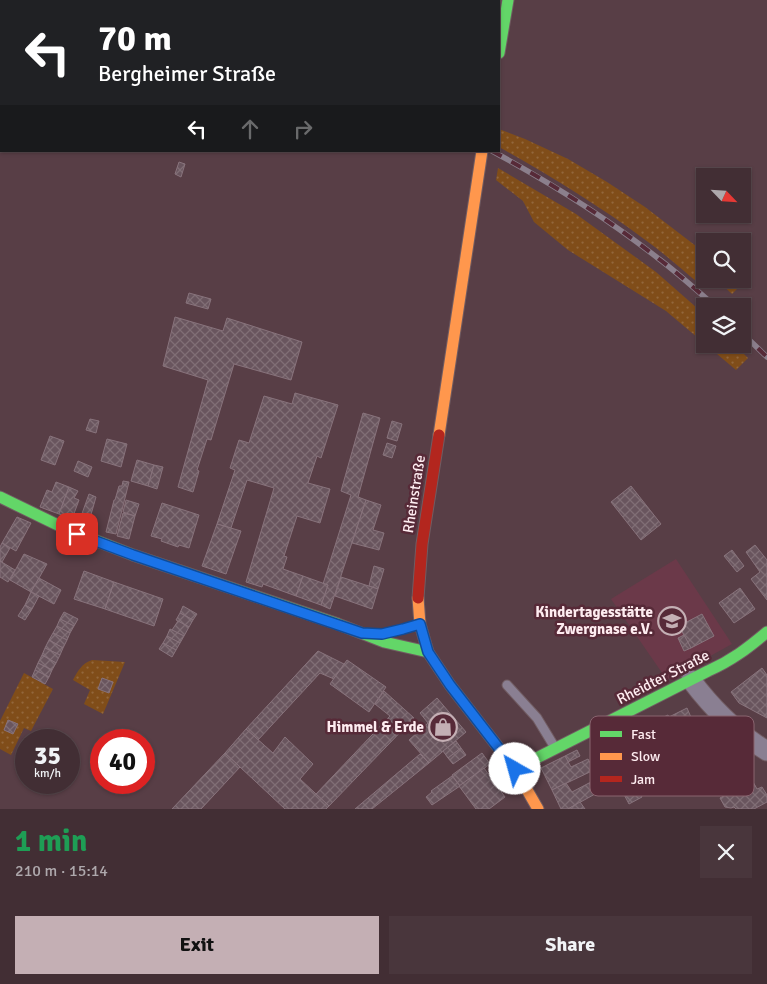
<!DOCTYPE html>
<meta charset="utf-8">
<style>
body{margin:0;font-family:Signika,sans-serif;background:#49363c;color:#f1f3f6;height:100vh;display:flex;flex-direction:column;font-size:19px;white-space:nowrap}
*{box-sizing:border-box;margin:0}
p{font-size:16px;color:#aea8ac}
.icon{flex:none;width:28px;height:28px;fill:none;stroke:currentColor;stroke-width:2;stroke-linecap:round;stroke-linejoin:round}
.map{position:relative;height:809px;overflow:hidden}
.sheet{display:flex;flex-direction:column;background:#422e34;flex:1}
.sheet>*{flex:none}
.hud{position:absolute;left:0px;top:0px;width:500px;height:152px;box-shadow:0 1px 4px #0004,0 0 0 1px #5a4a4f;background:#202124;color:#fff;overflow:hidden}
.needle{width:32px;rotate:115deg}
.fabs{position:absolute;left:696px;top:168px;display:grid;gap:10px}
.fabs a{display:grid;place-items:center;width:55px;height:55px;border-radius:0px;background:#422e34;box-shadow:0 1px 4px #0004,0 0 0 1px #5a4a4f;font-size:25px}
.speed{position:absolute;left:15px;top:729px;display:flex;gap:10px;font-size:25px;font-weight:700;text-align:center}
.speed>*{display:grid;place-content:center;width:65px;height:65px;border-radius:50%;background:#422e34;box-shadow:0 1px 4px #0004,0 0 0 1px #5a4a4f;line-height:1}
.speed small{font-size:12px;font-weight:400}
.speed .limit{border:8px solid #d22;background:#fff;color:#111}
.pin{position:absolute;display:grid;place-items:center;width:42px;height:42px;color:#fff;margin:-21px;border-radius:10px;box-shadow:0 2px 8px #0006}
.me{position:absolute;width:55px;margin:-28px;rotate:322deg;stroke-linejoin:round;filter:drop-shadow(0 0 4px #0008)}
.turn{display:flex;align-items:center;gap:18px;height:105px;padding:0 15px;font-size:22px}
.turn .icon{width:65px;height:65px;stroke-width:2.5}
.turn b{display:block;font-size:35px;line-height:42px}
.lanes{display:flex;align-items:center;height:48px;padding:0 15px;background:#0003;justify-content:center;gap:25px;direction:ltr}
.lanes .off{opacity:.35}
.round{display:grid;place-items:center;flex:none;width:52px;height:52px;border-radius:0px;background:#49363c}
.head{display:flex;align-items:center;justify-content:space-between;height:85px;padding:0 15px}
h1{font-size:30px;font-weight:700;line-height:38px;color:#1e9e55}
.button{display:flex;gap:10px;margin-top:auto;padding:10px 15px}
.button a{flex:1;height:58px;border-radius:0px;background:#c4afb4;color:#111;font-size:20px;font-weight:700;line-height:58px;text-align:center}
.button a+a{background:#49363c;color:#f1f3f6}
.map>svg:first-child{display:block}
.built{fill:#6b3949}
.grass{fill:url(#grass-dots)}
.building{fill:url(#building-cross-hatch);stroke:#88737c}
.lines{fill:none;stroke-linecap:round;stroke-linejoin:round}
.lane-casing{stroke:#715c62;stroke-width:11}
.street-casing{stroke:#715c62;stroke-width:21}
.fast-casing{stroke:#715c62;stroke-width:13}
.slow-casing{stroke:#715c62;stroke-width:13}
.jam-casing{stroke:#715c62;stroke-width:13}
.lane{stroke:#8a7f92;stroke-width:9}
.street{stroke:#8a7f92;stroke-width:19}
.fast{stroke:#63d668;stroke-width:11}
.slow{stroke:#ff974d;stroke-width:11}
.jam{stroke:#b3261e;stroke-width:11}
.rail-casing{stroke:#8b7f8c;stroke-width:5.5}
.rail{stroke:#572a38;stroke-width:4;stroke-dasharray:11;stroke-linecap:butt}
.route-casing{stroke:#114b97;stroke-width:12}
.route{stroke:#1a73e8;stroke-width:9}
.labels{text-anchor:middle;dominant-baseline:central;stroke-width:5;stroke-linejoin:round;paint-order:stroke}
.street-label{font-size:15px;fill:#feecf0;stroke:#572a38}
.poi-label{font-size:15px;font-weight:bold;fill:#feecf0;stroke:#572a38;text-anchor:end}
.key{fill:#572a38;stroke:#89646f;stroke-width:1}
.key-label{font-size:14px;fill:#feecf0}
</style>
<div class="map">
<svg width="767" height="809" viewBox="0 0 767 809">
<defs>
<pattern id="grass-dots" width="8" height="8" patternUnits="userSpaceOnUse" patternTransform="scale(1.25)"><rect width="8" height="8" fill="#804d19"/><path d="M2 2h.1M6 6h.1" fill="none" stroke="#93673b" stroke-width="1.8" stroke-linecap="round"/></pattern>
<pattern id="building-cross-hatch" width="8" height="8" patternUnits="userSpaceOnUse" patternTransform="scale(1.25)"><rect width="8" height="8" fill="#69555e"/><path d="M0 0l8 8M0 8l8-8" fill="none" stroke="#806e75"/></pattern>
</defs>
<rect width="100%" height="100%" fill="#583e46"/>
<!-- built -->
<path class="built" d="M676,559L732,644L667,680L611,599Z"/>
<!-- grass -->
<g class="grass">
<path d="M499,129L525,139L568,159L607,182L645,207L705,253V279H706L701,285C682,270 664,253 644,239C598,205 549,175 499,147Z"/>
<path d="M498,168L576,214L656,272L705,315V344H734L748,358L736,370L666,311L568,250L534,222L523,201L496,180Z"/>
<path d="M716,279H731L739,287L732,294Z"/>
<path d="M92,660L125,662L103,714L84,704L90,690L73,680C77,672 82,663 92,660Z"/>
<path d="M24,673L53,689L31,731L24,728L11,755L0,749V721Z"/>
</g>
<!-- building -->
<g class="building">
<path d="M179,162L185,164L181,177L175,174Z"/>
<path d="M189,293L211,299L208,309L186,303Z"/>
<path d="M175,317L223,331L227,318L302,342L291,380L234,364L211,440L207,439L197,470L199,471L193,492L178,487L208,380L163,366Z"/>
<path d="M295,393L338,405L321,458L317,456L308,483L330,489L320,523L297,516L284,556L287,557L283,569L303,576L296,596L263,584L262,587L246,582L274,488L247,480L231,528L217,524L235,470L230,468L239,440L249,443L264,396L292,404Z"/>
<path d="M363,413L380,418L358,497L366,500L330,609L321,605L328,585L323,584L351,495L341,491Z"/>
<path d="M90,419L99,421L96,433L86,430Z"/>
<path d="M392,421L402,424L397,441L387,438Z"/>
<path d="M50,436L64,441L55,465L41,460Z"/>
<path d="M107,439L127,444L121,467L101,461Z"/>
<path d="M387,443L396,446L392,458L383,455Z"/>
<path d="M137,460L154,465L148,486L131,481Z"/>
<path d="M78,461L92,467L88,477L74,471Z"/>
<path d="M154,465L163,467L157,489L148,486Z"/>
<path d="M123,481L129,482L116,534L106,532L114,500H115L119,486H122Z"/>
<path d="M56,482L69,487L59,514L40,507L47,490L52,492Z"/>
<path d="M631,486L661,524L641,540L611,502Z"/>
<path d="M69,487L78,491L74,498L79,500L72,519L59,514Z"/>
<path d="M89,494L96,497L88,525L79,522Z"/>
<path d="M126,500L139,504L135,516L123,512Z"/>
<path d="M366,500L381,505L373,530L384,533L379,550L352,543Z"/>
<path d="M162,503L199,515L189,548L179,545L178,547L161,541L162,539L151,536Z"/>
<path d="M123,513L135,516L129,539L117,536Z"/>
<path d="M17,517L31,523L16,551L2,543Z"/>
<path d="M217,524L241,531L226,574L202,566Z"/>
<path d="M2,543L10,548L2,562L0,561V547Z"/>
<path d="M755,545L767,560V600L751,579L760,572L746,552Z"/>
<path d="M732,550L744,566L737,572L724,556Z"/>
<path d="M24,554L47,564L31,592L10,580Z"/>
<path d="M0,561L15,570L8,582L0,577Z"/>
<path d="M374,566L384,569L378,589L369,586Z"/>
<path d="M84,571L114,582L105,609L74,599Z"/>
<path d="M303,576L328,585L321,605L296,596Z"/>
<path d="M341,577L378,589L372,609L335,596Z"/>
<path d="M39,578L61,590L54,604L31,592Z"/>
<path d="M114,582L163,599L154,626L105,609Z"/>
<path d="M740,588L755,609L734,623L719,603Z"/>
<path d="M31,592L39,596L32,609L25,605Z"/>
<path d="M25,605L32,609L25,620L18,616Z"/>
<path d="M183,606L197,614L193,620L180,613Z"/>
<path d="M64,612L78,619L74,626L60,619Z"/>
<path d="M180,613L193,620L189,627L176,620Z"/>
<path d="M702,614L714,636L691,648L679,626Z"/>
<path d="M60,619L74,626L70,633L57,626Z"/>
<path d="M178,621L189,627L184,636L172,630Z"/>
<path d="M57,626L70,633L67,640L53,633Z"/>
<path d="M170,629L184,636L180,643L167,636Z"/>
<path d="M53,633L67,640L63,648L49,640Z"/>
<path d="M684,635L691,648L684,651L678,638Z"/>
<path d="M167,636L180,643L176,650L163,643Z"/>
<path d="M49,640L63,648L60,655L45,648Z"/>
<path d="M163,643L176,650L172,657L159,649Z"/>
<path d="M45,648L60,655L56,663L42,655Z"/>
<path d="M318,651L344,664L334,679L320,673L258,740L246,729Z"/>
<path d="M42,655L56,663L52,670L38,663Z"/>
<path d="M347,660L386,687L369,712L330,684Z"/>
<path d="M38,663L52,670L49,677L35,670Z"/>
<path d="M762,668L767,675V718L739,703L731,692Z"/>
<path d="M35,670L49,677L45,684L32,677Z"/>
<path d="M102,678L113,682L109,693L98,689Z"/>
<path d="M384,691L414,718L329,806L316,794L390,716L375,704Z"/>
<path d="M437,698L466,732L429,763L409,740L428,723L420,713Z"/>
<path d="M687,708L693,722L660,737L654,724L658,722L657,720L668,715L669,717Z"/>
<path d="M8,720L18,724L13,734L4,730Z"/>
<path d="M246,729L273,753L285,737L313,764L300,779L329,806L326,809H285L225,753Z"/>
<path d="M456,741L461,748L448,758L443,751Z"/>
<path d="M461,748L466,755L453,764L448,758Z"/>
<path d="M577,750L580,756L568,762L565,756Z"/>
<path d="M225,753L240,767L201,809H172Z"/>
<path d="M482,753L490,764L460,786L452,775Z"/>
<path d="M420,754L429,763L372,809H355Z"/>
<path d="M565,756L571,767L588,759L594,770L552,790L541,768Z"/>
<path d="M484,768L505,797L489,809H476L459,786Z"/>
<path d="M615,770L621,781L595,794L589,783Z"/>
<path d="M452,776L460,786L432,805L426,797L432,792L431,791Z"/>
<path d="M631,776L642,797L629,804L618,783Z"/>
<path d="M752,780L757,789L762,787L767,795V802L754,809H736L734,807L731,808L725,807L720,798Z"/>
<path d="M566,783L572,792L589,783L595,794L568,809H561L552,790Z"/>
<path d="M580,802L585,809H568Z"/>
</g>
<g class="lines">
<defs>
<path id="lane" d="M507,685L537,718L554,746"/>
<path id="street" d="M691,680C712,708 737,733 767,751"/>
<g id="fast">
<path d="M499,53L508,0"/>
<path d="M0,497L66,529L133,555L338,624L384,642L428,652"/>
<path d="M515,769L708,671C731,661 748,648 767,632"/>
</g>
<g id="slow">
<path d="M439,435L482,151"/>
<path d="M418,598L420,624L428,652L450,685L515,769L538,809"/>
</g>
<path id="jam" d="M418,598L422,544L439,435"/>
</defs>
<!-- lane casing -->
<use href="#lane" class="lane-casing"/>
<!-- street casing -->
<use href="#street" class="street-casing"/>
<!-- fast casing -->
<use href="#fast" class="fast-casing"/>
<!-- slow casing -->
<use href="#slow" class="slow-casing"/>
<!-- jam casing -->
<use href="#jam" class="jam-casing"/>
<!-- lane -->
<use href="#lane" class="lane"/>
<!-- street -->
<use href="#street" class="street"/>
<!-- fast -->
<use href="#fast" class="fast"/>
<!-- slow -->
<use href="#slow" class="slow"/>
<!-- jam -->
<use href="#jam" class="jam"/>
<defs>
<g id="rail">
<path d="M0,9H1"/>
<path d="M492,151C551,183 607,218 659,259C679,274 696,290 715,306"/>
<path d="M742,333L767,357"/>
</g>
</defs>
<!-- rail casing -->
<use href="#rail" class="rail-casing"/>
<!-- rail -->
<use href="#rail" class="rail"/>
</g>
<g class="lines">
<defs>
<path id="route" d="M77,534L133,555L362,633L382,634L403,629L420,624L428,652L450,685L515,769"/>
</defs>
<!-- route casing -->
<use href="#route" class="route-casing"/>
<!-- route -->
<use href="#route" class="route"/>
</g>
<!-- icons -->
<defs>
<symbol id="school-ring" viewBox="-11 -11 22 22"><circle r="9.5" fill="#572a38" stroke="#c4afb4" stroke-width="1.5"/><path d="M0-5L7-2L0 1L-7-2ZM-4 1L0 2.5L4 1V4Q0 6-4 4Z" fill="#c4afb4"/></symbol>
<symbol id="shop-ring" viewBox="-11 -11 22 22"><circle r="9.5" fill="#572a38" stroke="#c4afb4" stroke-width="1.5"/><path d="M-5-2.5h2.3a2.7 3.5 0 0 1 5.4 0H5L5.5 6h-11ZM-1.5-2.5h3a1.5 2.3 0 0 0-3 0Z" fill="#c4afb4"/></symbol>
</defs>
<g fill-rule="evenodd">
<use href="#school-ring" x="656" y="605" width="32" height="32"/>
<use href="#shop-ring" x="427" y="711" width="32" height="32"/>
</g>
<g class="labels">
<!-- street labels -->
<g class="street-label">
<text transform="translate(414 494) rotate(-81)">Rheinstraße</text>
<text transform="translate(663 677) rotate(-27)">Rheidter Straße</text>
</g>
<!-- poi labels -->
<g class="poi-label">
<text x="653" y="612">Kindertagesstätte<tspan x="653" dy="17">Zwergnase e.V.</tspan></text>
<text x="424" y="727">Himmel &amp; Erde</text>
</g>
</g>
<!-- legend -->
<rect x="590" y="716" width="164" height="80" rx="8" class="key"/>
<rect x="600" y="731" width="22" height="6" fill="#63d668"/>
<rect x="600" y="753" width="22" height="7" fill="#ff974d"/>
<rect x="600" y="776" width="22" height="6" fill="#b3261e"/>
<g class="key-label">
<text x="631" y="739">Fast</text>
<text x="631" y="761">Slow</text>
<text x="631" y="784">Jam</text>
</g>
</svg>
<div class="fabs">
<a><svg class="needle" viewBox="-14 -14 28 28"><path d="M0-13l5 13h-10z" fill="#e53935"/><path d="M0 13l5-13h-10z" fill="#aea8ac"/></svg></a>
<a><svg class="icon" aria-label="search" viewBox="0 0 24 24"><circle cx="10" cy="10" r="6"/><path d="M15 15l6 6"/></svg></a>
<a><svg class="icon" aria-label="layers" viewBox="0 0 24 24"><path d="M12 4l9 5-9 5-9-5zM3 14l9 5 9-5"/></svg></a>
</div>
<div class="speed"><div>35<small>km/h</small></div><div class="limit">40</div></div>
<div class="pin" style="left:77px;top:534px;background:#d93025"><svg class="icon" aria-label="arrive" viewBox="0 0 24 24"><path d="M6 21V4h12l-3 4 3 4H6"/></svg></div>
<svg class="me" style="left:515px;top:769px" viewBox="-20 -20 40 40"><circle r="19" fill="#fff"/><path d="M0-13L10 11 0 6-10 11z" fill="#1a73e8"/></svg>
<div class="hud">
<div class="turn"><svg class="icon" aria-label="left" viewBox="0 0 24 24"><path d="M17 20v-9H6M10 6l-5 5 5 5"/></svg><div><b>70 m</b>Bergheimer Straße</div></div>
<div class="lanes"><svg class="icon" aria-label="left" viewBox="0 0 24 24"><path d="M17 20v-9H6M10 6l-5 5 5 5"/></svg><svg class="icon off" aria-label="ahead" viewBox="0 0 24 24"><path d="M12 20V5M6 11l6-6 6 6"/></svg><svg class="icon off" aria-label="right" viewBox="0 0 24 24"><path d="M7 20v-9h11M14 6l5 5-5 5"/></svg></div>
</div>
</div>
<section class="sheet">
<div class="head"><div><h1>1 min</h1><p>210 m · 15:14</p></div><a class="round"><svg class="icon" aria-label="close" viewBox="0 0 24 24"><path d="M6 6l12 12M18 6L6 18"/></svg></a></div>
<div class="button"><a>Exit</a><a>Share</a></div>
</section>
